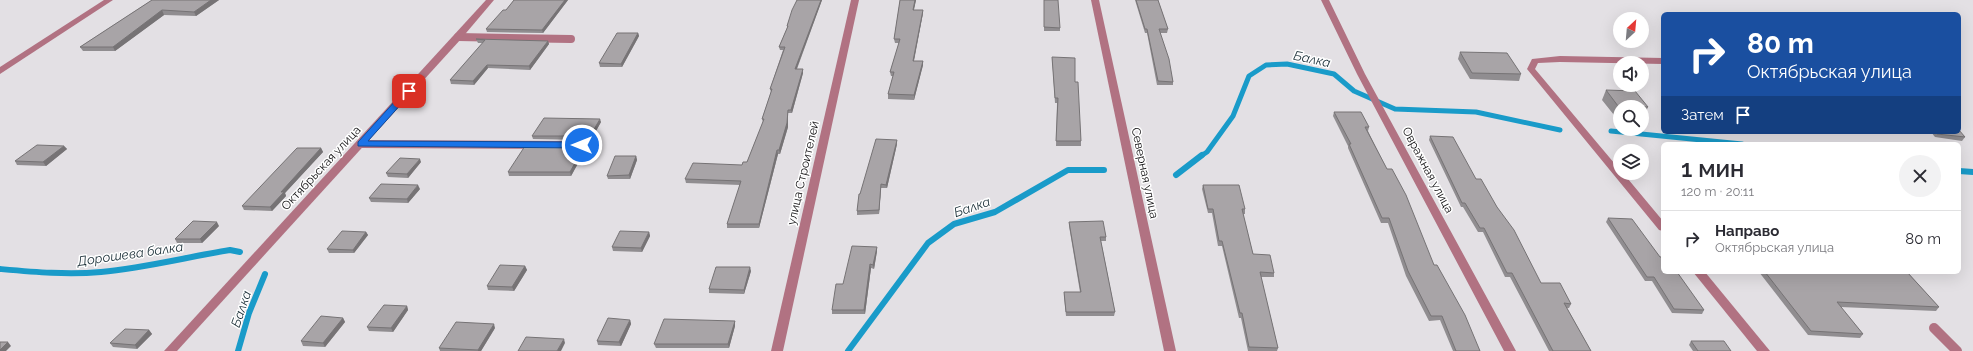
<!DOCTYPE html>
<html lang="ru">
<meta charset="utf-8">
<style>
body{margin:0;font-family:Raleway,sans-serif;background:#f2f2f3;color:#2b2b33;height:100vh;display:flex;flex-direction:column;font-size:15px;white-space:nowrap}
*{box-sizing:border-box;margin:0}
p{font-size:13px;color:#7c7c81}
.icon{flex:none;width:22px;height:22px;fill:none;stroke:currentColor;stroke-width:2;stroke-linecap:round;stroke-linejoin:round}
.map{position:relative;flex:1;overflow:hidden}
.panel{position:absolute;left:1661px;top:142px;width:300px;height:132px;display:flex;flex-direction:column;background:#fff;border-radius:6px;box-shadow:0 4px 16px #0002}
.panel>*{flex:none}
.banner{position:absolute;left:1661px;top:12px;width:300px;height:122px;border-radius:6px;box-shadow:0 4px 16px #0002;background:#1a4fa0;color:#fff;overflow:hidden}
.needle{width:26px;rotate:26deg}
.tools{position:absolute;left:1613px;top:12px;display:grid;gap:8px}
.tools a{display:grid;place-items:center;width:36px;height:36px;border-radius:50%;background:#fff;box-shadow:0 4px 16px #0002;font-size:20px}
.pin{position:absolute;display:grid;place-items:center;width:34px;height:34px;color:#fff;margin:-17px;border-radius:8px;box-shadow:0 2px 6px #0006}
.me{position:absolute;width:44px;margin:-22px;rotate:270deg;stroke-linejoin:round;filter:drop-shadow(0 0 3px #0008)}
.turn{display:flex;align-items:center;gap:14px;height:84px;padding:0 20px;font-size:18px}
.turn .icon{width:52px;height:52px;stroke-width:2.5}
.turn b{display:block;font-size:28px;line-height:34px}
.then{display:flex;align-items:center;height:38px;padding:0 20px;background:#0003;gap:8px;font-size:15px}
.round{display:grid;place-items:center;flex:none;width:42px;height:42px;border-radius:21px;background:#f2f2f3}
.head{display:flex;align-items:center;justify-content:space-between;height:68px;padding:0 20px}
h1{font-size:24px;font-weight:600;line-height:30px}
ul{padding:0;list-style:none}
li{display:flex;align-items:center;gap:12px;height:56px;padding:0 20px;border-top:1px solid #e1e1e2}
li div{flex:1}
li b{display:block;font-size:15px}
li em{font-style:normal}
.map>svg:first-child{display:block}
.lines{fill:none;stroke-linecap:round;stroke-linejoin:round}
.stream-far1{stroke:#199bc9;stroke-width:5}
.stream{stroke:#199bc9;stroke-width:6}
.service-far1{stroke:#b17282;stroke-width:8}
.service{stroke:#b17282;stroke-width:10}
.minor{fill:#b17282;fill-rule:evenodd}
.tertiary{fill:#b17282;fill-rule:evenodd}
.wall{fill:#908d90}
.shaded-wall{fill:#767375}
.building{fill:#a8a4a7;stroke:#767375}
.route{fill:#1a73e8;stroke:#114b97}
.labels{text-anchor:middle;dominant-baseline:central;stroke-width:3;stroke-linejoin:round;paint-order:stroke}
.street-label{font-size:12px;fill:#121113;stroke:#fff}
.water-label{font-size:13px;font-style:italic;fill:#1a2e37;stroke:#fff}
</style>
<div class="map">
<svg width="1973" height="351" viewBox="0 0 1973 351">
<rect width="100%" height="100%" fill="#e3e0e4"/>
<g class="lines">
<!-- stream-far1 -->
<g class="stream-far1">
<path d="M1611,131L1742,144"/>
<path d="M1201,156L1207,152L1233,116L1249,76L1266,65L1287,64L1334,74L1354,91L1395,109L1476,112L1560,130"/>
</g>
<!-- stream -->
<g class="stream">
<path d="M1959,171L1973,172"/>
<path d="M1176,175L1202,155"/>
<path d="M0,269C34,272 67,275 101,272C144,268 187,257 230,250L240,252"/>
<path d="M238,351L249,313L265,274"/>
<path d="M848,351L928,243L954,224L995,212L1068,170H1104"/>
</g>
<!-- service-far1 -->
<g class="service-far1">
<path d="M458,37L571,39"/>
<path d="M361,144L582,145"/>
</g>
<!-- service -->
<path class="service" d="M1934,328L1957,351"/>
<!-- minor -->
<g class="minor">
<path d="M104,0H113L0,74V67Z"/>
<path d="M486,0H494L461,39L177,351H164Z"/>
<path d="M1091,0H1099L1176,351H1164Z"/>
<path d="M1321,0H1329L1365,74L1516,351H1504L1357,74Z"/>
<path d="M1560,56L1663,58V64L1560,62L1538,63L1535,69L1620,170V173H1623L1663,221V231L1659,230L1527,69L1532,59Z"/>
<path d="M1693,272H1705L1770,351H1757Z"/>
</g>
<!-- tertiary -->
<path class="tertiary" d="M851,0H859L783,351H771Z"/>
</g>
<!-- wall -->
<g class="wall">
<path d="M152,0H219L196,16L164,15L115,51H83L80,47Z"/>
<path d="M514,0H568L543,33L487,32L486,29L506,10Z"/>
<path d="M797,0H822L797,69L803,73L792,113H788V127L780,154H778L759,228H727V224L740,185L686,183L685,179L742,165L747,162L763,122L762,119L771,92L770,89L783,50H780L779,47L787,28V26Z"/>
<path d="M900,0H916L914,10L923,13L914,61H923V65L914,100L888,99V94L893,76H891L890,72L899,43H895L894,39Z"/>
<path d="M1044,0L1060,28V31H1044Z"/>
<path d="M1135,0H1158L1168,29L1167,33H1160L1173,82V85H1157L1147,33H1145Z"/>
<path d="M638,33L639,36L622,67H600L599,63Z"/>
<path d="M476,39L548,41L549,44L530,70L488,68L474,85L451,84L450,80L483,43H478Z"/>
<path d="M1460,52L1521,74L1519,81L1470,79L1458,59Z"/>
<path d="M1052,57L1075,82L1081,141V146H1056L1057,103H1055Z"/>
<path d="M1606,90L1648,107L1644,116H1642V107H1620V115H1614L1602,100Z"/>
<path d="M1334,112L1369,127L1368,131L1434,265L1480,351H1453L1440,320L1429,321L1406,276L1388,223H1381L1348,148V146L1333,116Z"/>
<path d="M601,122L587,147L586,142L582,140L533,139L532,136Z"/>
<path d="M1931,132H1959L1965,137L1962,141L1935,137Z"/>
<path d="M1430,136L1476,179L1497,207L1541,283L1571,304L1569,308H1567L1591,351H1549L1510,277H1505L1483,232H1478L1463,207H1461L1429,140Z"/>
<path d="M897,144L887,188H881L879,214L857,215V211L860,194Z"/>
<path d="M585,145L586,149L571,176H509L508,172Z"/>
<path d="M64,146L67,149L46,166L17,165L15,161Z"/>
<path d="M321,148L323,152L285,193L286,196L272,211L244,210L242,206Z"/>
<path d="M636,156L637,160L630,179H608L607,176Z"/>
<path d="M421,162L408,178L388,177L386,173Z"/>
<path d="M1203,185L1245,209V214H1243L1253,254L1274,273V277H1261L1278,348L1277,351H1248L1241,318H1239L1222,246H1218L1212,213H1208L1202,189Z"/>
<path d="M420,189L408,203L371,202L369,198Z"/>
<path d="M1608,218L1660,257L1704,310L1702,314L1672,313L1652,281H1645L1606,222Z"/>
<path d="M1069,222L1106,237V241H1101L1115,312L1114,316H1066L1064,296V292H1080L1069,226Z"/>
<path d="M219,226L202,243H177L175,239Z"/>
<path d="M366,232L368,235L354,253H329L327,249Z"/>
<path d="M649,232L650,236L642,252L613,251L612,247Z"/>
<path d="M877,247V251L874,269L871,268L865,314H832V310Z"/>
<path d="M525,266L527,270L514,291L488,290L487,286Z"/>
<path d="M751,271L744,294L709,293V289Z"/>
<path d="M1759,272H1907L1939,307L1936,311L1840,307L1863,334L1860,338L1808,335Z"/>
<path d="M407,306L408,310L393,332L369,331L367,327Z"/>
<path d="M343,318L345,322L325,347L303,346L301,341Z"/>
<path d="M630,320L631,324L621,346L598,345L597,341Z"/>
<path d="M735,321V326L729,348H656L654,344Z"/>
<path d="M495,328L481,351H440L439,348Z"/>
<path d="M149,330L152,334L137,349L113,347L110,343Z"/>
<path d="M1691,341L1731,351H1693L1689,345Z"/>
</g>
<!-- shaded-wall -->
<g class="shaded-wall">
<path d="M211,0H219L196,16L194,12Z"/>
<path d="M565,0H568L543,33L542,30Z"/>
<path d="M821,0H822L795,73V69Z"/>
<path d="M915,0H916L913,13V10Z"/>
<path d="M162,10L164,15L115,51L113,47Z"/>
<path d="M923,10V13L913,65V61Z"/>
<path d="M638,33L639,36L622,67L621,64Z"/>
<path d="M548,41L549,44L530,70L529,66Z"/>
<path d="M923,61V65L914,100V95Z"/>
<path d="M487,65L488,68L474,85L473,81Z"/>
<path d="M803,69V73L792,113L791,110Z"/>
<path d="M788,110V127L780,154L779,150Z"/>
<path d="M600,119L601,122L587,147L586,143Z"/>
<path d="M897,140V144L887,188L886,185Z"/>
<path d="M585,145L586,149L571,176L570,172Z"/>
<path d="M64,146L67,149L46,166L43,162Z"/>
<path d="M321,148L323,152L285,193L286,196L272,211L270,207L281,192Z"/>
<path d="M777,150L778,154L759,228V224Z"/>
<path d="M636,156L637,160L630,179L629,175Z"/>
<path d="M420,159L421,162L408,178L407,174Z"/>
<path d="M881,184V188L879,214V210Z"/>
<path d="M418,185L420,189L408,203L407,199Z"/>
<path d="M217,222L219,226L202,243L200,239Z"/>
<path d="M366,232L368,235L354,253L353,250Z"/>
<path d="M649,232L650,236L642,252L641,248Z"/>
<path d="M877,247V251L874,269L873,265Z"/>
<path d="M870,264L871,268L865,314L864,310Z"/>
<path d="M525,266L527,270L514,291L512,287Z"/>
<path d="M750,267L751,271L744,294V290Z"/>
<path d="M407,306L408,310L393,332L391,328Z"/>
<path d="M343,318L345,322L325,347L323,343Z"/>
<path d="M630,320L631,324L621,346L619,342Z"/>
<path d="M735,321V326L729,348L728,344Z"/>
<path d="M494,324L495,328L481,351H478V350Z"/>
<path d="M149,330L152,334L137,349L135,345Z"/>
<path d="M564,339L565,343L561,351H557Z"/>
<path d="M8,342L11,346L6,351H0V350Z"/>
</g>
<!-- building -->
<g class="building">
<path d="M152,0H211L194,12L162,10L113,47H80Z"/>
<path d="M514,0H565L542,30L486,29L503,10H506Z"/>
<path d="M797,0H821L795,69H803L791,110H788L787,123L779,150H777L759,224H727L741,181L685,179L693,163L742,165L743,162H747L764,119H762L772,89H770L785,47H779L788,26H787L792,10Z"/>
<path d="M900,0H915L913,10H923L913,61H923L914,95L888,94L894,72H890L900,39H894Z"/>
<path d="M1044,0H1058L1060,28L1044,27Z"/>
<path d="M1136,0H1158L1168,29H1159L1169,59L1173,82L1158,81L1147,29H1145Z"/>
<path d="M617,33H638L621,64L599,63Z"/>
<path d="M476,39L548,41L529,66L487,65L473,81L450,80L485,40Z"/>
<path d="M1460,52L1507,53L1521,74L1472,73Z"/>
<path d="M1052,57L1075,58V82H1078L1081,141H1056L1058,98H1055Z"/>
<path d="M1606,90L1635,91L1648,107L1618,106Z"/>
<path d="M1334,112H1361L1369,127H1365L1387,169H1392L1406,195L1434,265H1437L1465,315L1480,351H1456L1442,316H1431L1408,271L1389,218H1382L1349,144H1351Z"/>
<path d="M544,118L600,119L586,143V138L581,136H532Z"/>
<path d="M1959,130L1965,137L1937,134L1936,132H1959Z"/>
<path d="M1430,136L1453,137L1476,179H1481L1497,207L1514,230L1541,283H1560L1571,304L1564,303L1591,351H1553L1512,273H1507L1484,228H1480L1465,203H1462Z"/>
<path d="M876,139L897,140L886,185L881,184L879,210L857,211L859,194H860Z"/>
<path d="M37,145L64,146L43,162L15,161Z"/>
<path d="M585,145L570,172H508L525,146L581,147Z"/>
<path d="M297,148H321L281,192H284L270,207L242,206Z"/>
<path d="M615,156H636L629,175L607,176Z"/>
<path d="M400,158L420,159L407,174L386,173Z"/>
<path d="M381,184L418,185L407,199L369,198Z"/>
<path d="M1203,185H1239L1245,209H1242L1253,254L1270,255L1274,273L1260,272L1278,348L1249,347L1242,313H1240L1222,241H1219L1213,209H1208Z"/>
<path d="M1608,218L1632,219L1660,257H1663V272H1677L1704,310L1674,309L1654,277H1647Z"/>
<path d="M193,221L217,222L200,239H175Z"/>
<path d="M1103,221L1106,237H1100L1115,312H1066L1064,292H1081L1069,222Z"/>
<path d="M342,231L366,232L353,250L327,249Z"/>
<path d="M620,231L649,232L641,248L612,247Z"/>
<path d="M852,246L877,247L873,265L870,264L864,310H832L836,284H843Z"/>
<path d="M500,265L525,266L512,287L487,286Z"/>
<path d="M716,267H750L744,290L709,289Z"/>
<path d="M1765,272H1907L1939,307L1837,302L1863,334L1811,331Z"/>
<path d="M384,305L407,306L391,328L367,327Z"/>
<path d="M321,316L343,318L323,343L301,341Z"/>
<path d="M608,318L630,320L619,342L597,341Z"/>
<path d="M664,319L735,321L728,344H654Z"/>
<path d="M456,322L494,324L478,350L439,348Z"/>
<path d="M125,329L149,330L135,345L110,343Z"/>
<path d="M526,337L564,339L557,351H518Z"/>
<path d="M1691,341H1724L1731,351H1698Z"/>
<path d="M0,342H8L0,350Z"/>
</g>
<!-- route -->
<path class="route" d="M409,88L413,91L412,92L368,141L582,142L586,145L582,148L358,146V142L406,89Z"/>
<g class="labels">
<!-- street labels -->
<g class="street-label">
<text transform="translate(321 168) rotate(-47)">Октябрьская улица</text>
<text transform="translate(1428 170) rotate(62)">Овражная улица</text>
<text transform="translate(803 173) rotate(-77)">улица Строителей</text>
<text transform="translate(1145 173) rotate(78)">Северная улица</text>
</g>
<!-- water labels -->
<g class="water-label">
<text transform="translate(1312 59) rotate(12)">Балка</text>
<text transform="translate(972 207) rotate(-19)">Балка</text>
<text transform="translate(130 254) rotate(-8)">Дорошева балка</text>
<text transform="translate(241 309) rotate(-71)">Балка</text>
</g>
</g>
</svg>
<div class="tools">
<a><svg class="needle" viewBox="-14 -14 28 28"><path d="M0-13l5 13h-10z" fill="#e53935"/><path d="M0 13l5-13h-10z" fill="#7c7c81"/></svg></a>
<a><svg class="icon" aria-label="sound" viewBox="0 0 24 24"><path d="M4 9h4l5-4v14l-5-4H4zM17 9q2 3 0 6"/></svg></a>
<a><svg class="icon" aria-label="search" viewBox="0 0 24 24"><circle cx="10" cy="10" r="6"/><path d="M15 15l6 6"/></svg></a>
<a><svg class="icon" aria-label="layers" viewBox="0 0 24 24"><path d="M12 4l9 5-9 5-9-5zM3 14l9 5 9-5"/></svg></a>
</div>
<div class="pin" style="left:409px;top:91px;background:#d93025"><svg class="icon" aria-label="arrive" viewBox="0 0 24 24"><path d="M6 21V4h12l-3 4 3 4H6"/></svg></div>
<svg class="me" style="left:582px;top:145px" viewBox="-20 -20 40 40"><circle r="17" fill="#1a73e8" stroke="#fff" stroke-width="3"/><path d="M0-11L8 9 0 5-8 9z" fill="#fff"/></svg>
<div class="banner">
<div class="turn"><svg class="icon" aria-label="right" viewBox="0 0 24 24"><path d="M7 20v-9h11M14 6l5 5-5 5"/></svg><div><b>80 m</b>Октябрьская улица</div></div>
<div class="then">Затем<svg class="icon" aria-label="arrive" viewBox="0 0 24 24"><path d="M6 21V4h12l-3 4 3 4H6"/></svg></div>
</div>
<section class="panel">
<div class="head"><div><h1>1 мин</h1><p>120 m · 20:11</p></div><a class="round"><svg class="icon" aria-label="close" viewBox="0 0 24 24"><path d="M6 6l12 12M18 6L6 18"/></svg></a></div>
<ul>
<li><svg class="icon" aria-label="right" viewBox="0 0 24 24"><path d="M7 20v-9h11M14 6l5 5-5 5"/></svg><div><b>Направо</b><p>Октябрьская улица</p></div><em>80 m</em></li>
</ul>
</section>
</div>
